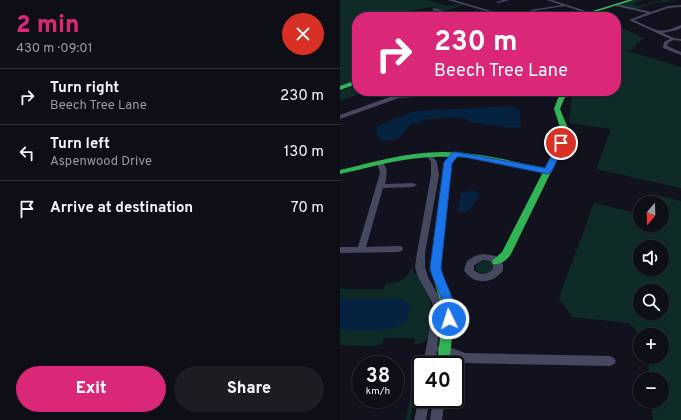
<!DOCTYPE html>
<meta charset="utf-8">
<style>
body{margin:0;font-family:Overpass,sans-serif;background:#1c1c23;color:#f1f3f6;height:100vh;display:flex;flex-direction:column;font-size:15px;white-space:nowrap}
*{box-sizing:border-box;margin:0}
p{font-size:13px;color:#9b9ca1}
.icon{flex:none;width:22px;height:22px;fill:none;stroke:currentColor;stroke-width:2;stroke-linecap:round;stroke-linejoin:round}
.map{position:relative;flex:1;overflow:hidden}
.side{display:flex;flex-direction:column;background:#0e0e16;width:340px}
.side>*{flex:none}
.hud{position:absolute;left:12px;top:12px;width:269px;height:84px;border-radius:16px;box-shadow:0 1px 3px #0004,0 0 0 1px #2e2e35;background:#db2777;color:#fff;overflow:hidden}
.needle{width:26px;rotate:199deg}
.tools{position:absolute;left:293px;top:196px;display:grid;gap:8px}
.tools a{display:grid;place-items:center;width:36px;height:36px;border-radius:50%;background:#0e0e16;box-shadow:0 1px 3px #0004,0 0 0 1px #2e2e35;font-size:20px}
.speed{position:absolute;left:12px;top:356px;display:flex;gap:8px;font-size:20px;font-weight:700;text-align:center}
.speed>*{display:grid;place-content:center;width:52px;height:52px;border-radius:50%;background:#0e0e16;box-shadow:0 1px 3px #0004,0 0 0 1px #2e2e35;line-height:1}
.speed small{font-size:10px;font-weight:400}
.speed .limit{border:2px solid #111;border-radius:6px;background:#fff;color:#111}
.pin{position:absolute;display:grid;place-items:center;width:34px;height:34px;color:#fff;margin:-17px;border:2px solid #fff;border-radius:50%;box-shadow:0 1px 4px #0007}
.me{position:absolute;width:44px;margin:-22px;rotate:356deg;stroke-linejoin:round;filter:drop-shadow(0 0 3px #0008)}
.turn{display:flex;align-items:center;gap:14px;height:84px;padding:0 16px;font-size:18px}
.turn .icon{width:52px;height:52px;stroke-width:2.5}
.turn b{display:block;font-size:28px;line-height:34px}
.round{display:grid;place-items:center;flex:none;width:42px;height:42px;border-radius:21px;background:#1c1c23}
.head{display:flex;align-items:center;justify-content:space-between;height:68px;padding:0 16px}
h1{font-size:24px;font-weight:800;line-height:30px;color:#db2777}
.action{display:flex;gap:8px;margin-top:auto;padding:8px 16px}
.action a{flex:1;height:46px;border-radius:24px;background:#db2777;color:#fff;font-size:16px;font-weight:800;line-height:46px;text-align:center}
.action a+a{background:#1c1c23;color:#f1f3f6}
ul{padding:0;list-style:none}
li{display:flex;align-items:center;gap:12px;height:56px;padding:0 16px;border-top:1px solid #2e2e35}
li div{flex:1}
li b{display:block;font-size:15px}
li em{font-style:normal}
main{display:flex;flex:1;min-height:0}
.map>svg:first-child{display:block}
.green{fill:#0f2b28;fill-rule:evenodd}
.water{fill:#062241}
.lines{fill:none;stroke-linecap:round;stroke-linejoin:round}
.street{fill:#464860;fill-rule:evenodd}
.fast{fill:#30b455;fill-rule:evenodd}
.route{fill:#1a73e8;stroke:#114b97}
</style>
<main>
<section class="side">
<div class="head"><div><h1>2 min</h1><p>430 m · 09:01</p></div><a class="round" style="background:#d93025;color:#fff"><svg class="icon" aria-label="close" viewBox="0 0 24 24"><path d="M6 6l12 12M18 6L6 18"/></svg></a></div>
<ul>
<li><svg class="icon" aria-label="right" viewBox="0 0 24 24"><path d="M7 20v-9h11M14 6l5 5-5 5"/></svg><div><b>Turn right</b><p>Beech Tree Lane</p></div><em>230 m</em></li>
<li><svg class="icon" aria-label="left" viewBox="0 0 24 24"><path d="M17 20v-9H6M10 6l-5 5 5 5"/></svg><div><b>Turn left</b><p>Aspenwood Drive</p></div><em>130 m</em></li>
<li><svg class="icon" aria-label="arrive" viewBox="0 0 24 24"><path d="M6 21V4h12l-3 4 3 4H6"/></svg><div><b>Arrive at destination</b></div><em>70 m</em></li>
</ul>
<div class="action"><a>Exit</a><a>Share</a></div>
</section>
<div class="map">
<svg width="341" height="420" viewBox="0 0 341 420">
<rect width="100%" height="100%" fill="#12121e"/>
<!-- green -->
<g class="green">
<path d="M0,0H87L107,6L118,4L124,5L104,11L91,7L35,17H17V81L0,87Z"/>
<path d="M295,0H303L294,3L296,6L323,0L340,1L314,3L297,9L280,5Z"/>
<path d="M276,25L304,38L295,45L296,48L284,52H291L341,67V188L256,169L271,129L229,123L232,97L241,91H276Z"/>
<path d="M17,85V91H28L0,101V91Z"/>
<path d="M315,195L341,201V420H313L310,401H322V379H309V357H322V335H301L289,323L232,317L219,298L254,203L300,214V225H322V203H313ZM300,247H322V269H300ZM300,291H322V313H300Z"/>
<path d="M145,261L153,263L154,270C147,273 142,276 136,270V266L139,262Z"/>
<path d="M72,265L74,274H77C80,283 87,291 90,300C93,307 92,331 88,338C85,343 79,344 74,344L75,338H44L42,344L34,346L0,345V289H44L45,285C58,283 70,279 72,265Z"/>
<path d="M74,357L79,360L80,364L70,420H66L77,361H74Z"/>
</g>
<!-- water -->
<g class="water">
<path d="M169,106L179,109L181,125L180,127L172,128L129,122L128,119L109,118L81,120L80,123L71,124C60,136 58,144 40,140L36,130L37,127L56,118L77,111Z"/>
<path d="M130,190L140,193C135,202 130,215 119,212L118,210L121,194Z"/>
<path d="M54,298L65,300L70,306L67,321C49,334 22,330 0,330V299Z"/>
</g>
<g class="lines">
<!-- street -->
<g class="street">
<path d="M108,0H114L172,17H166Z"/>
<path d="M163,0H169L158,3L156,2Z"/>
<path d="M207,0H212L252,13L249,14L225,6L192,11L190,10L222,5Z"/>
<path d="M276,4L311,12L328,6L341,5V7L328,8L294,20C316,30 318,35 341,25V28L337,30L323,33L334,38L341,39V41L333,40L328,43L327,46L341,52V55L323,48L324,42L330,39L289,20L307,13L276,6Z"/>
<path d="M94,8L121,16L122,17C114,17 108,13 100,12C92,11 77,17 66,17L95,10L92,9Z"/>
<path d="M114,91H144L141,93L59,98L0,119V115L58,94Z"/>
<path d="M89,153L91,154L97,162L99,175L85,253V267L88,277L102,302L103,310L97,347L102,344L125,353L270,356L274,358L276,361L274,364L270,366L125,363L98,352L97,350L95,365H83L93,310L92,302L78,277L75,267L77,253L91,175V162L86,155Z"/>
<path d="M40,161C49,166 47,175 45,184L73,183L77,185L73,187L43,188L26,247L59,246L62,247L63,249L62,251L59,252L0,253V247H18L40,173L37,163Z"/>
<path d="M143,254L156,256L163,264V270C153,285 133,285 124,270L127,261L135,256ZM143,260L150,261L153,265V269C147,275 140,276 134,270V265Z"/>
<path d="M80,395H81V399H90L86,420H74Z"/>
<path d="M93,399H105L102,420H90Z"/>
</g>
<!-- fast -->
<g class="fast">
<path d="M288,0H294L239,17H233Z"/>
<path d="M17,80V84L0,90V86Z"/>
<path d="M225,91H231L224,99L220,109L230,133L171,254C167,260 160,265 153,264L152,261L162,252L203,172L129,158L117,157L112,163L100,268L115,310L109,365H97L103,310L90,268L104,162L109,157C72,155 36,166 0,174V170C34,162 68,152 102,152C137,152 171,161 205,168L222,133L214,109L218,98Z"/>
</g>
</g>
<!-- route -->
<path class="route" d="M221,141L225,143L212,171L208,174L124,157L118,156L112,163L101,268C104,283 121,307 113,323L109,324L104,323C101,316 104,308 102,301C99,289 92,279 90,268L104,162L113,152H116L205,168L218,143Z"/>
</svg>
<div class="tools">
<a><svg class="needle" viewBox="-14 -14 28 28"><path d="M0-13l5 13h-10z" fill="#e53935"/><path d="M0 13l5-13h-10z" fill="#9b9ca1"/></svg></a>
<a><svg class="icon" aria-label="sound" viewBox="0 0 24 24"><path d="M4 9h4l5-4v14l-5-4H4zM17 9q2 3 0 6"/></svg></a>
<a><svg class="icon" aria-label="search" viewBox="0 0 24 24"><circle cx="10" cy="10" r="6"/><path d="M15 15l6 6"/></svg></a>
<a>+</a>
<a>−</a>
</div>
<div class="speed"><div>38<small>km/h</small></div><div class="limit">40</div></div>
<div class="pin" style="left:221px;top:143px;background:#d93025"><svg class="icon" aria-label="arrive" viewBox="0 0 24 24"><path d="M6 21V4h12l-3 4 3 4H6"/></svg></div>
<svg class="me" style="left:109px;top:319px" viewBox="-20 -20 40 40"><circle r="17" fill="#1a73e8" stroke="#fff" stroke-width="3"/><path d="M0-11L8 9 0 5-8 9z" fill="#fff"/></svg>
<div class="hud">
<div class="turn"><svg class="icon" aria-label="right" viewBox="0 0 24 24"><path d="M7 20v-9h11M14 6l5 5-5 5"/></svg><div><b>230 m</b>Beech Tree Lane</div></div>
</div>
</div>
</main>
